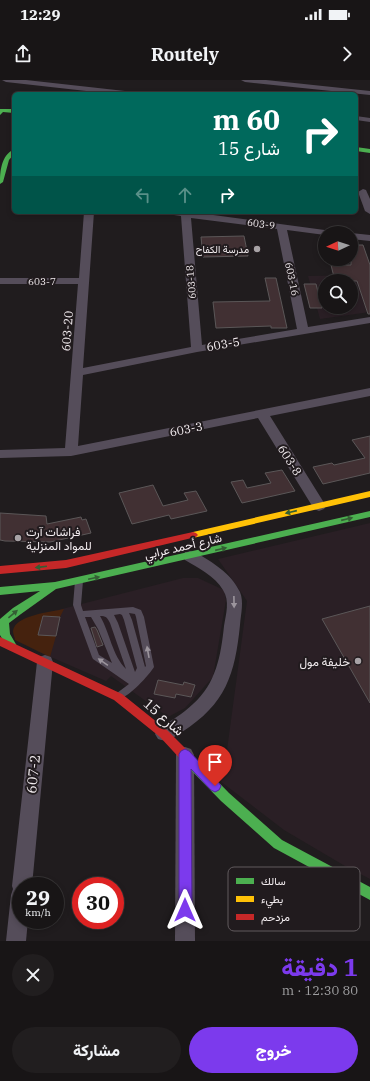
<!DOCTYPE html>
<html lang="ar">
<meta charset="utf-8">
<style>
body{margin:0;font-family:"IBM Plex Serif",Vazirmatn,serif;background:#211e1f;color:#f1f3f6;direction:rtl;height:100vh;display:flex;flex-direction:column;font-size:15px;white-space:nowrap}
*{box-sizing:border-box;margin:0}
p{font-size:13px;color:#9f9fa1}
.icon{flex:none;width:22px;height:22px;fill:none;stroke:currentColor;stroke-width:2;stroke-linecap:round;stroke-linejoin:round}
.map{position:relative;height:861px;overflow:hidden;direction:ltr}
.details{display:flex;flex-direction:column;background:#181516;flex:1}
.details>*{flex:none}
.banner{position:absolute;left:12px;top:12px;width:346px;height:122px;border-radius:6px;box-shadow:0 2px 6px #0003,0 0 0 1px #363435;direction:rtl;background:#00695c;color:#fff;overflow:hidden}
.needle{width:26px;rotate:266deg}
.tools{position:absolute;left:318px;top:146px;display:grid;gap:8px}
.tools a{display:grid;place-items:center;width:40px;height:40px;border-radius:50%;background:#181516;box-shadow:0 2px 6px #0003,0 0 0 1px #363435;font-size:20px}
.speed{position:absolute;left:12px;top:797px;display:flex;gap:8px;font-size:20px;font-weight:700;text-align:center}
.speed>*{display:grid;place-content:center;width:52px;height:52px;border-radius:50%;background:#181516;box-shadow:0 2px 6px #0003,0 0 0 1px #363435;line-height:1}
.speed small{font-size:10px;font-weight:400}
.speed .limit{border:6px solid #d22;background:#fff;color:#111}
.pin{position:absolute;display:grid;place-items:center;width:34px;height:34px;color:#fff;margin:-41px -17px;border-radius:50% 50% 50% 0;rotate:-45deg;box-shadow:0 0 4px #0007}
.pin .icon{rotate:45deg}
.me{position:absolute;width:44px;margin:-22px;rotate:0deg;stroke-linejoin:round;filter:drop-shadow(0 0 3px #0008)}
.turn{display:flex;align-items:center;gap:14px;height:84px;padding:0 12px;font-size:18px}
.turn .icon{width:52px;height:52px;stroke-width:2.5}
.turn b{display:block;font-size:28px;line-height:34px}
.lanes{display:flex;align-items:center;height:38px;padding:0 12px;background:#0003;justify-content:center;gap:20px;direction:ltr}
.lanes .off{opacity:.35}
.round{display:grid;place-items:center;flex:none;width:42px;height:42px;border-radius:21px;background:#211e1f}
.head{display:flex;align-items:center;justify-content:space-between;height:68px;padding:0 12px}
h1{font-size:24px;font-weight:800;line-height:30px;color:#7c3aed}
.cta{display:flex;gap:8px;margin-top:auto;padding:8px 12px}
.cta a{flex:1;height:46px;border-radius:24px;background:#7c3aed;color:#fff;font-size:16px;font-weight:800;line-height:46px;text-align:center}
.cta a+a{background:#211e1f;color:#f1f3f6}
.status{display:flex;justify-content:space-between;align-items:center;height:28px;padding:0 20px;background:#181516;direction:ltr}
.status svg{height:11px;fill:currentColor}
header{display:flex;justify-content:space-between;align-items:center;height:52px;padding:0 12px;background:#181516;font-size:18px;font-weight:800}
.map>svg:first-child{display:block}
.built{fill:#2a1f25;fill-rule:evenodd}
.green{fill:#45220e}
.building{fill:#413033;stroke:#5b5758}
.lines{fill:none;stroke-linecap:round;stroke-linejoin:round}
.lane{fill:#554d5a;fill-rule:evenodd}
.street{fill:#554d5a;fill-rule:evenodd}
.fast{fill:#4caf50;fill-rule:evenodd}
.slow{fill:#ffc107;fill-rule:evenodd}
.jam{fill:#c62828;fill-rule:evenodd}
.oneway{fill:#345e34}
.oneway2{fill:#9c959d}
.route{fill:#7c3aed;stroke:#51269a}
.poi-dot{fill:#a8a3a6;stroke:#211b1e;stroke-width:1.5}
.labels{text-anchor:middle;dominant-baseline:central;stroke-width:4;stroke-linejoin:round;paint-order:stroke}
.far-street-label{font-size:10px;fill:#f2ecef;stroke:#211b1e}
.far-poi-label{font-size:10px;fill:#f2ecef;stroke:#211b1e;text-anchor:end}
.street-label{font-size:12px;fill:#f2ecef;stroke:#211b1e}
.poi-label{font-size:12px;fill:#f2ecef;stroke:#211b1e;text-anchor:start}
.near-street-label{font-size:14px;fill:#f2ecef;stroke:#211b1e}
.key{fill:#211b1e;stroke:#605a5d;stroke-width:1}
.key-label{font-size:11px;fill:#f2ecef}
</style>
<div class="status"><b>12:29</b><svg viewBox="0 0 49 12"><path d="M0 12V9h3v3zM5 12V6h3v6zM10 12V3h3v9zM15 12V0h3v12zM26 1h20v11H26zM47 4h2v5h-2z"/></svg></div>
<header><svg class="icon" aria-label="forward" viewBox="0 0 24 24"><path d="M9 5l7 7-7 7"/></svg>Routely<svg class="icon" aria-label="share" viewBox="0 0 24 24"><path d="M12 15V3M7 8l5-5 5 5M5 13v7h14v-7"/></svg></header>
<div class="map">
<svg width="370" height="861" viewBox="0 0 370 861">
<rect width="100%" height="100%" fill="#201c1e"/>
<!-- built -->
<g class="built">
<path d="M370,195V232L320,239L308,196ZM325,201H351V227H325Z"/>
<path d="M370,443V799L345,786L284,750L207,691L227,670L247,521L218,479Z"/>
<path d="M183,498H198L224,510L226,520L213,597L185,628L168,637L111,596L106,601L37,571L23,539Z"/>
</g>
<!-- green -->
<path class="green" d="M64,529L60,537L43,536L38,554L56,556L50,577L15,560C15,558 13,554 13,551C15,535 51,532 64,529Z"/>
<!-- building -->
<g class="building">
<path d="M244,156L248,176L203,177L201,157Z"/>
<path d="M351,165H363L370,185V234H368L357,201H335L331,185H351Z"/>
<path d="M265,198H276L287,248H271V246L216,248L213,222L270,221Z"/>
<path d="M304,204H316L322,228H310Z"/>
<path d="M370,356V393L323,404L313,387L332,383L334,385L365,378L352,360Z"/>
<path d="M282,390L295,411L242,423L231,402L243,400L247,408L271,403L265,393Z"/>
<path d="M153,405L163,426L188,420L184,413L196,411L207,431L171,439L169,435L132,444L119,413Z"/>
<path d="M0,433L46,436L47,444L81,437L82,440L86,439L91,453L50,462L5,461L0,460Z"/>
<path d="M370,526V623L322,539Z"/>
<path d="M43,536L60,537L56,556L38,555Z"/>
<path d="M95,547L97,550L103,565L97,567L91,548Z"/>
<path d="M158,600L183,605L184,602L195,605L191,617L176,614L175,618L154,614Z"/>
</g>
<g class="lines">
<!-- lane -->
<path class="lane" d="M79,498L82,499L83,501L81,525L83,531L133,527L141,530L144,537L154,587C150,594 128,618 120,618C119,618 118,618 117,617L116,615L117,613L129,604L93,579L92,577L73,525L75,501L76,499ZM129,533L135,534L136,537L146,586L145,587L132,540ZM120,534L122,535L124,540L137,588L135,592L118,543L114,535ZM100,536C106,536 107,537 110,543L126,589C112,575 110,553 100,536ZM85,537H91L98,549L112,583L99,575Z"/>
<!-- street -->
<g class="street">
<path d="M2,0H26L134,12L138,14H113L6,2Z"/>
<path d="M241,0H266L370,11V15L245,2Z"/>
<path d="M356,36L370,38V42L356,40Z"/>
<path d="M363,109L366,110L370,119V134L365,131L358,112Z"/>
<path d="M84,132H94L83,288L191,267L181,136L167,134L165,132H191L332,151L334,153H325V155L287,150L308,247L370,237V243L197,272L83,295L78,366L370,308V316L270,336L326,426L324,429L319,431L314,429L258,338L71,376L0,378V370L65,368L78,204H0V198H79ZM191,138L277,149L297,249L202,265Z"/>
<path d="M351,153L370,155V161L351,159Z"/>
<path d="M190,471L195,472C213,483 230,492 240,512C244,522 241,533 240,545C235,594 226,624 182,652C174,657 168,663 158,659L155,654L158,649C170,641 183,634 193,624C216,604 221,575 224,546C226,534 230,521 223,510C215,496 198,488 185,480L183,476L185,472Z"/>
<path d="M45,575L51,577L53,582L32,806H21V840H28L26,861H6L11,815L13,809L12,806L37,582L39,577Z"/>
<path d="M185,667L191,669L194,675L195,861H175L176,675L179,669Z"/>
</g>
<!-- fast -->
<g class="fast">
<path d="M0,29H14V33L3,32L0,35Z"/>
<path d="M356,67L370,69V73L356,71Z"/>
<path d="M14,69V74L9,80L3,102L0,104C0,91 1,76 14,69Z"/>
<path d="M370,431V437L56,509L21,534L9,543L10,554L17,566L16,569L12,570L8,569L0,555V539L13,528L40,511L0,515V507L55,502Z"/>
<path d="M189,675L193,676L229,713L282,760L370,807V820L274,768L221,721L185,684L183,680L185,676Z"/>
</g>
<!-- slow -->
<path class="slow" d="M370,411V417L193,458L188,455L193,452Z"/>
<!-- jam -->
<g class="jam">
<path d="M193,452L196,453L198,455L196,457L66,488L0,494V486L66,480Z"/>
<path d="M0,557L122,614L168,651L193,676L195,680L193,684L189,685L185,684L160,657L114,620L0,566Z"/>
</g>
</g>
<!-- one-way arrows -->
<defs><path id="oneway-solid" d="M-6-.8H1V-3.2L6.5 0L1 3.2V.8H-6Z"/></defs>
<g class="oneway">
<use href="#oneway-solid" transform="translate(291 432) rotate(167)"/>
<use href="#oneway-solid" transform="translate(347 439) rotate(-13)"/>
<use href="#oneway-solid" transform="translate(221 469) rotate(-13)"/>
<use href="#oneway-solid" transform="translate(41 487) rotate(173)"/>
<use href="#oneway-solid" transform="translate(94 498) rotate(-12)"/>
<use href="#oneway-solid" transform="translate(13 534) rotate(-40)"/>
</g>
<g class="oneway2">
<use href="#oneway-solid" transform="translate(234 522) rotate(89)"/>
<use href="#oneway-solid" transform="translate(148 572) rotate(-100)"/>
<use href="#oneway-solid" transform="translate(103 582) rotate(-145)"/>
</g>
<!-- route -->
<path class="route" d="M185,669L189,671L219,703L221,706L219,710L215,712L211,710L191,689L192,830L190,835L185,836L181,835L179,830V674L181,671Z"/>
<!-- markers -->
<g class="poi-dot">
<circle cx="257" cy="169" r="4"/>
<circle cx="18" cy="458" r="4"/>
<circle cx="358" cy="581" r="4"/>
</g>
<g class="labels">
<!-- far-street labels -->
<g class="far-street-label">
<text transform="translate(261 144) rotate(8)">603-9</text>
<text transform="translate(292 199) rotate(78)">603-16</text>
<text x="42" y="201">603-7</text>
<text transform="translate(191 202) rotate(-95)">603-18</text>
</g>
<!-- far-poi labels -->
<g class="far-poi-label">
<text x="249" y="169">مدرسة الكفاح</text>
</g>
<!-- street labels -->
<g class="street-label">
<text transform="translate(67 251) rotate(-86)">603-20</text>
<text transform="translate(223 264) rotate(-10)">603-5</text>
<text transform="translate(186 349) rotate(-11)">603-3</text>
<text transform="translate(290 380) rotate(58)">603-8</text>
<text transform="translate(183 466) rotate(-13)">شارع أحمد عرابي</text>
</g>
<!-- poi labels -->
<g class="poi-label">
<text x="26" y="451">فراشات آرت<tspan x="26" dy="14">للمواد المنزلية</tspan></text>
<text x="350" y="581" text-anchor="end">خليفة مول</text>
</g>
<!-- near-street labels -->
<g class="near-street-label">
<text transform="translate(164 637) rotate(41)">شارع 15</text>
<text transform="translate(33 694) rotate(-84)">607-2</text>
</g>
</g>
<!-- legend -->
<rect x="228" y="787" width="132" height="64" rx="6" class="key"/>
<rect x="236" y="798" width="18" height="6" fill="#4caf50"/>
<rect x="236" y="816" width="18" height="6" fill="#ffc107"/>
<rect x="236" y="834" width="18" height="6" fill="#c62828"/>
<g class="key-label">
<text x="261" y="805">سالك</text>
<text x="261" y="823">بطيء</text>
<text x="261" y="841">مزدحم</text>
</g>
</svg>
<div class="tools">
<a><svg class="needle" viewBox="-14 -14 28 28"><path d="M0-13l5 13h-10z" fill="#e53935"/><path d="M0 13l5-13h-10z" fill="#9f9fa1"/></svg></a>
<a><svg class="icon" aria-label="search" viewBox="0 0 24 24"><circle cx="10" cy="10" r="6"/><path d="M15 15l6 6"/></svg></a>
</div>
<div class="speed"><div>29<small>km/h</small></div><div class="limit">30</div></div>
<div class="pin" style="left:215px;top:706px;background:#d93025"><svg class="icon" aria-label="arrive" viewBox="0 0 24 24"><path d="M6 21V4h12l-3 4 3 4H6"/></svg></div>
<svg class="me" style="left:185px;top:830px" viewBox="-20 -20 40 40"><path d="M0-17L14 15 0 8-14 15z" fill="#7c3aed" stroke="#fff" stroke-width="4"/></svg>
<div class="banner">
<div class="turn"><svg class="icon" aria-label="right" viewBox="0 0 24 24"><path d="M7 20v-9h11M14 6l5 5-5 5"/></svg><div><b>60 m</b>شارع 15</div></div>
<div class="lanes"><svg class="icon off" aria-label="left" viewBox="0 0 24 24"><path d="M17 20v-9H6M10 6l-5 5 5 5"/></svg><svg class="icon off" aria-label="ahead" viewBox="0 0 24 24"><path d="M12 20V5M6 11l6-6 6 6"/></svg><svg class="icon" aria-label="right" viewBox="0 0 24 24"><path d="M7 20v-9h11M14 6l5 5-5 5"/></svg></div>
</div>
</div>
<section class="details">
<div class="head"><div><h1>1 دقيقة</h1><p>80 m · 12:30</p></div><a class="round"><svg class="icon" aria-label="close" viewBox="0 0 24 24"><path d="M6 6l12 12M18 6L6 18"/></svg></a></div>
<div class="cta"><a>خروج</a><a>مشاركة</a></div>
</section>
